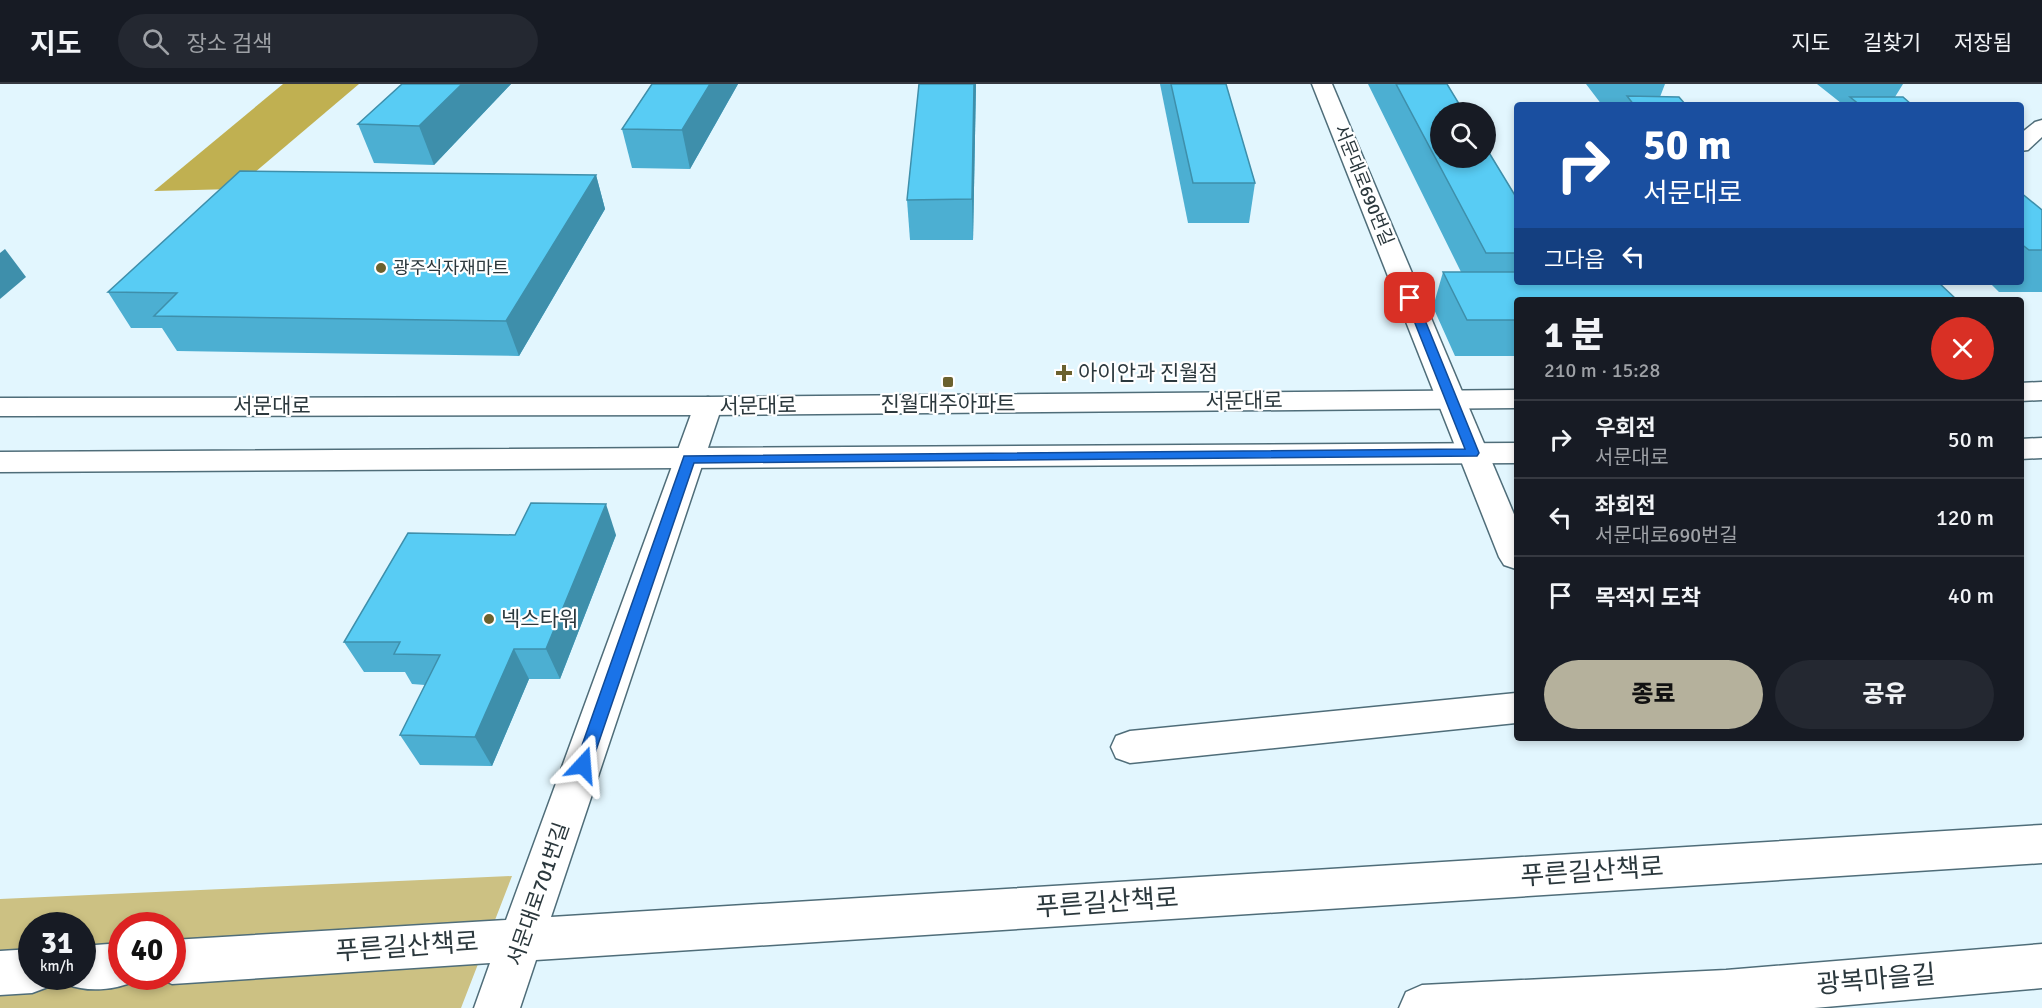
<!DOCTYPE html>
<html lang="ko">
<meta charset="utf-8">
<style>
body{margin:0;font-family:Signika,"Noto Sans KR",sans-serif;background:#242831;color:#f1f3f6;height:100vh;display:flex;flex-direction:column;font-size:22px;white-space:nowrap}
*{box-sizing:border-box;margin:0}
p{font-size:20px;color:#9ea1a6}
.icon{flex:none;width:33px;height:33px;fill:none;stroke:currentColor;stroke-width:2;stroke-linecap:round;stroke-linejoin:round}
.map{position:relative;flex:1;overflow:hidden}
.sheet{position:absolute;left:1514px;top:213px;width:510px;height:444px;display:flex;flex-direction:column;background:#171b24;border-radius:6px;box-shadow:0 3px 9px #0003}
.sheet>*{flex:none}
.banner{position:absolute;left:1514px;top:18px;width:510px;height:183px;border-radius:6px;box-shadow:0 3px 9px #0003;background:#1a4fa0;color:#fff;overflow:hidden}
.fabs{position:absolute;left:1430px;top:18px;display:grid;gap:12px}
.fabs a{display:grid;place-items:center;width:66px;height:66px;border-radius:50%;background:#171b24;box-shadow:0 3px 9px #0003;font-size:30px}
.speed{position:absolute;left:18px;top:828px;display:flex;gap:12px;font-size:30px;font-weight:700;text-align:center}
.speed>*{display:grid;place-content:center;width:78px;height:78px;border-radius:50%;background:#171b24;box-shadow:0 3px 9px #0003;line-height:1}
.speed small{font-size:15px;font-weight:400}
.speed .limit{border:9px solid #d22;background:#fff;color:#111}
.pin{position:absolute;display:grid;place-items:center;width:51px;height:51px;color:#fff;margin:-26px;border-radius:12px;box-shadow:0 3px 9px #0006}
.me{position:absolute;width:66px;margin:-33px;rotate:19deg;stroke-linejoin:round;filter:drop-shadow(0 0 4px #0008)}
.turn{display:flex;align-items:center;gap:21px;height:126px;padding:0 30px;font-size:27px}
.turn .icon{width:78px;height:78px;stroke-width:2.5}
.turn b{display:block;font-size:42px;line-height:51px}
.then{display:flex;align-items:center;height:57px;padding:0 30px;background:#0003;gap:12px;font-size:22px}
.round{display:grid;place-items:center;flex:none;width:63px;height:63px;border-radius:32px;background:#242831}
.overview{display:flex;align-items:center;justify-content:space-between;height:102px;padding:0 30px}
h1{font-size:36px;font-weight:800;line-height:45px}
.cta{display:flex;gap:12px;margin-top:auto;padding:12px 30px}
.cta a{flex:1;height:69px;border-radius:36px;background:#b5b19c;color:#111;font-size:24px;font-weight:800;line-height:69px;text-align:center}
.cta a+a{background:#242831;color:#f1f3f6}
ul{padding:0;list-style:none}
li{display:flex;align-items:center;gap:18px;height:78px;padding:0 30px;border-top:2px solid #363941}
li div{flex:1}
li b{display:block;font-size:22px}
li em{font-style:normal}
header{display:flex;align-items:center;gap:36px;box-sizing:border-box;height:84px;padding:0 30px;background:#171b24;border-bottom:2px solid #363941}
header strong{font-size:28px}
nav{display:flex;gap:33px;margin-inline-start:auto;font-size:21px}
.search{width:420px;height:54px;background:#242831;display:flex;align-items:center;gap:15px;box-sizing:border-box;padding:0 21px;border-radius:33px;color:#9ea1a6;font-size:22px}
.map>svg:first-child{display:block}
.green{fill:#ccc183;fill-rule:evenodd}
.forest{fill:#c0b051}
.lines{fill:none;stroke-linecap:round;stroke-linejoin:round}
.minor-casing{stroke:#4f6d79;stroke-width:3}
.major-casing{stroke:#4f6d79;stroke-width:3}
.minor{fill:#fff;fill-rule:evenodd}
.major{fill:#fff;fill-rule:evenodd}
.wall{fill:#4cafd2}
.shaded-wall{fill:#3e8fab}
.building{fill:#58ccf4;stroke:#3e8fab;stroke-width:1.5}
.route{fill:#1a73e8;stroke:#114b97;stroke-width:1.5}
.poi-dot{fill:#6b612e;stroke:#fff;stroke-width:2}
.labels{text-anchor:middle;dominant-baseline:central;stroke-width:4.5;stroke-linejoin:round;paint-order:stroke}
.far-street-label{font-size:18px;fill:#2b383d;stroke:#fff}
.far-poi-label{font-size:18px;fill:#2b383d;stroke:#fff;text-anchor:start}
.poi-label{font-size:21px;fill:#2b383d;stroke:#fff;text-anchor:start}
.street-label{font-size:21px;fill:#2b383d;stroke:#fff}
.near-street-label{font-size:26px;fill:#2b383d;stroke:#fff}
</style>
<header>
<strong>지도</strong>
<div class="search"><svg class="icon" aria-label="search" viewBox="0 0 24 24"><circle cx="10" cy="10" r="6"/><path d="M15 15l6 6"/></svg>장소 검색</div>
<nav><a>지도</a><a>길찾기</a><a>저장됨</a></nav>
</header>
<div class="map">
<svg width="2042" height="924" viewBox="0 0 2042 924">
<rect width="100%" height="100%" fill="#e2f6fe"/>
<!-- green -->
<path class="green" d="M512,792L461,924H0V815ZM32,842H82V892H32ZM122,842H172V892H122Z"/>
<!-- forest -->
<path class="forest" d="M283,0H359L235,105L154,107Z"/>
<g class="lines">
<defs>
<g id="minor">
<path d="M1312,0H1332L1516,435V485L1504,481L1499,473Z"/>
<path d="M2042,36V53L2028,66L2020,67V50L2035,38Z"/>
<path d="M708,313L718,316L722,322L551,833L2042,741V779L536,876L520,924H474L490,879L172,900L156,893L172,892V856L506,836L694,322L698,316Z"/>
<path d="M1516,609V639L1130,679L1116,674L1111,663L1116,652L1130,647Z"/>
<path d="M122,859V892H140L138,896C115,906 89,909 66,900L63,892H82V862Z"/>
<path d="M2042,860V904L1814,924H1399L1406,908L1422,901L1726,886Z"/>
<path d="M32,865V892H52L48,903L32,909L0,911V867Z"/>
</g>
<g id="major">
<path d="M2042,298V316L2020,317V299Z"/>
<path d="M1516,306V324L708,331L0,332V314L708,313Z"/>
<path d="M2042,354V374L2020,375V355Z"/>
<path d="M1516,359V379L0,388V368Z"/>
</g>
</defs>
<!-- minor casing -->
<use href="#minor" class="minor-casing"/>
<!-- major casing -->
<use href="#major" class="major-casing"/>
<!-- minor -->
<use href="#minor" class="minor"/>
<!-- major -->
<use href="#major" class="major"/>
</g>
<!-- wall -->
<g class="wall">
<path d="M402,0H511L434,81L374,79L358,40Z"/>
<path d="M652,0H738L690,85L632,84L622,45Z"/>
<path d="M976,0L973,156H910L907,116Z"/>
<path d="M1160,0H1226L1255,99L1249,139H1188Z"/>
<path d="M1368,0H1447L1516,113V272H1455L1433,223L1443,188H1461Z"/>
<path d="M1586,0H1665L1660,13L1686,21H1602Z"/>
<path d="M1817,0H1903L1895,13L1912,21H1846L1847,19H1841Z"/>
<path d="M596,91L605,125L519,272L177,267L162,244H131L108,208Z"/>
<path d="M2020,108L2042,126V208H1999L1989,198H2020Z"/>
<path d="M515,451H616L560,595H529L492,682L420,681L400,651L425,601L412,600L405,588H364L344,558Z"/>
</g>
<!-- shaded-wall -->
<g class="shaded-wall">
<path d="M462,0H511L434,81L419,42Z"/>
<path d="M710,0H738L690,85L682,46Z"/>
<path d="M974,0H976L973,156L972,115Z"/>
<path d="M596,91L605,125L519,272L506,237Z"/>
<path d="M5,165L26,193L0,215V169Z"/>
<path d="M606,420L616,451L560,595L546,565Z"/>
<path d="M514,565L529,595L492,682L475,653Z"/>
</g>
<!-- building -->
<g class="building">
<path d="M402,0H462L419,42L358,40Z"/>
<path d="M652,0H710L682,46L622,45Z"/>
<path d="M919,0H974L972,115L907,116Z"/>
<path d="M1171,0H1226L1255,99H1193Z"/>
<path d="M1396,0H1447L1464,28H1440V74H1485V62L1516,113V169H1486Z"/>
<path d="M1627,12L1679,13L1686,21H1634Z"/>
<path d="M1850,13H1903L1912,21H1860Z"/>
<path d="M240,87L596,91L506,237L154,232L177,209L108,208Z"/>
<path d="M2020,108L2042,126V166H2029L2020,159Z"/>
<path d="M1443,188H1516V198H1938L1957,216H1516V236H1467Z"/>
<path d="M531,419L606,420L546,565H514L475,653L400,651L440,571L394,570L400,558H344L408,449L515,451Z"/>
</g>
<!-- route -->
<path class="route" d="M1410,211L1416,214L1479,369L1477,372L694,379L591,681L589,686L583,688L577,686L575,681L684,372L1465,365L1405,214Z"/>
<!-- markers -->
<g class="poi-dot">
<circle cx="381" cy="184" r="6"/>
<path d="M1061 280h6v6h6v6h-6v6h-6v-6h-6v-6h6z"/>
<rect x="942" y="292" width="12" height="12" rx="3"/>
<circle cx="489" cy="535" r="6"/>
</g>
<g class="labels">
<!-- far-street labels -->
<g class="far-street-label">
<text transform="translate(1364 101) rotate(68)">서문대로690번길</text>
</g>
<!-- far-poi labels -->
<g class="far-poi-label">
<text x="393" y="184">광주식자재마트</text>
</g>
<!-- poi labels -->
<g class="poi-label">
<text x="1078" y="289">아이안과 진월점</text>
<text x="948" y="320" text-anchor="middle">진월대주아파트</text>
<text x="501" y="535">넥스타워</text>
</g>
<!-- street labels -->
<g class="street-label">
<text transform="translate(1244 317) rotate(-1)">서문대로</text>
<text x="272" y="322">서문대로</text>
<text transform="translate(758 322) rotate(-1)">서문대로</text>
<text transform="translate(538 810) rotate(-71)">서문대로701번길</text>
</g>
<!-- near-street labels -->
<g class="near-street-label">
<text transform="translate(1592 788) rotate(-4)">푸른길산책로</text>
<text transform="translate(1107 819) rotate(-4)">푸른길산책로</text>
<text transform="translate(407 863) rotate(-4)">푸른길산책로</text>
<text transform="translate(1876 896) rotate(-5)">광복마을길</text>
</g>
</g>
</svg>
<div class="fabs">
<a><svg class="icon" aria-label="search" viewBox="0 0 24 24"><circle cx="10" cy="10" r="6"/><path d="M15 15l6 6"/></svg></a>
</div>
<div class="speed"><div>31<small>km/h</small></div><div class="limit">40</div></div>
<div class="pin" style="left:1410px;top:214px;background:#d93025"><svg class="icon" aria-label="arrive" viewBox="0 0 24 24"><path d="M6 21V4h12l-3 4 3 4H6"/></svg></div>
<svg class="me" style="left:583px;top:681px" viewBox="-20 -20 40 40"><path d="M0-17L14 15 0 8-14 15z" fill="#1a73e8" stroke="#fff" stroke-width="4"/></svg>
<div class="banner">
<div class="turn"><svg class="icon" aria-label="right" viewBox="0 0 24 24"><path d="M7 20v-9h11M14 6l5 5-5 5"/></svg><div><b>50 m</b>서문대로</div></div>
<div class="then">그다음<svg class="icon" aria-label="left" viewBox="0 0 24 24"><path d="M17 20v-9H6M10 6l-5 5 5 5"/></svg></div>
</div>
<section class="sheet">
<div class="overview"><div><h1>1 분</h1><p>210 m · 15:28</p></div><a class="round" style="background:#d93025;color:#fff"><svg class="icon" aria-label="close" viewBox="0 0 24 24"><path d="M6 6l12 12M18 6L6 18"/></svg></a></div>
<ul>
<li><svg class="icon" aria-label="right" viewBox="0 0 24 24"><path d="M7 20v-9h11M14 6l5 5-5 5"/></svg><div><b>우회전</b><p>서문대로</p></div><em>50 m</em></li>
<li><svg class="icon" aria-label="left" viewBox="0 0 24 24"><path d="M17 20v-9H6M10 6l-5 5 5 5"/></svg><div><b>좌회전</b><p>서문대로690번길</p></div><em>120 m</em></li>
<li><svg class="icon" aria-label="arrive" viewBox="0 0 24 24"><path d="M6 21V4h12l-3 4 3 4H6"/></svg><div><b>목적지 도착</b></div><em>40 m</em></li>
</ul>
<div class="cta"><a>종료</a><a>공유</a></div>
</section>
</div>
